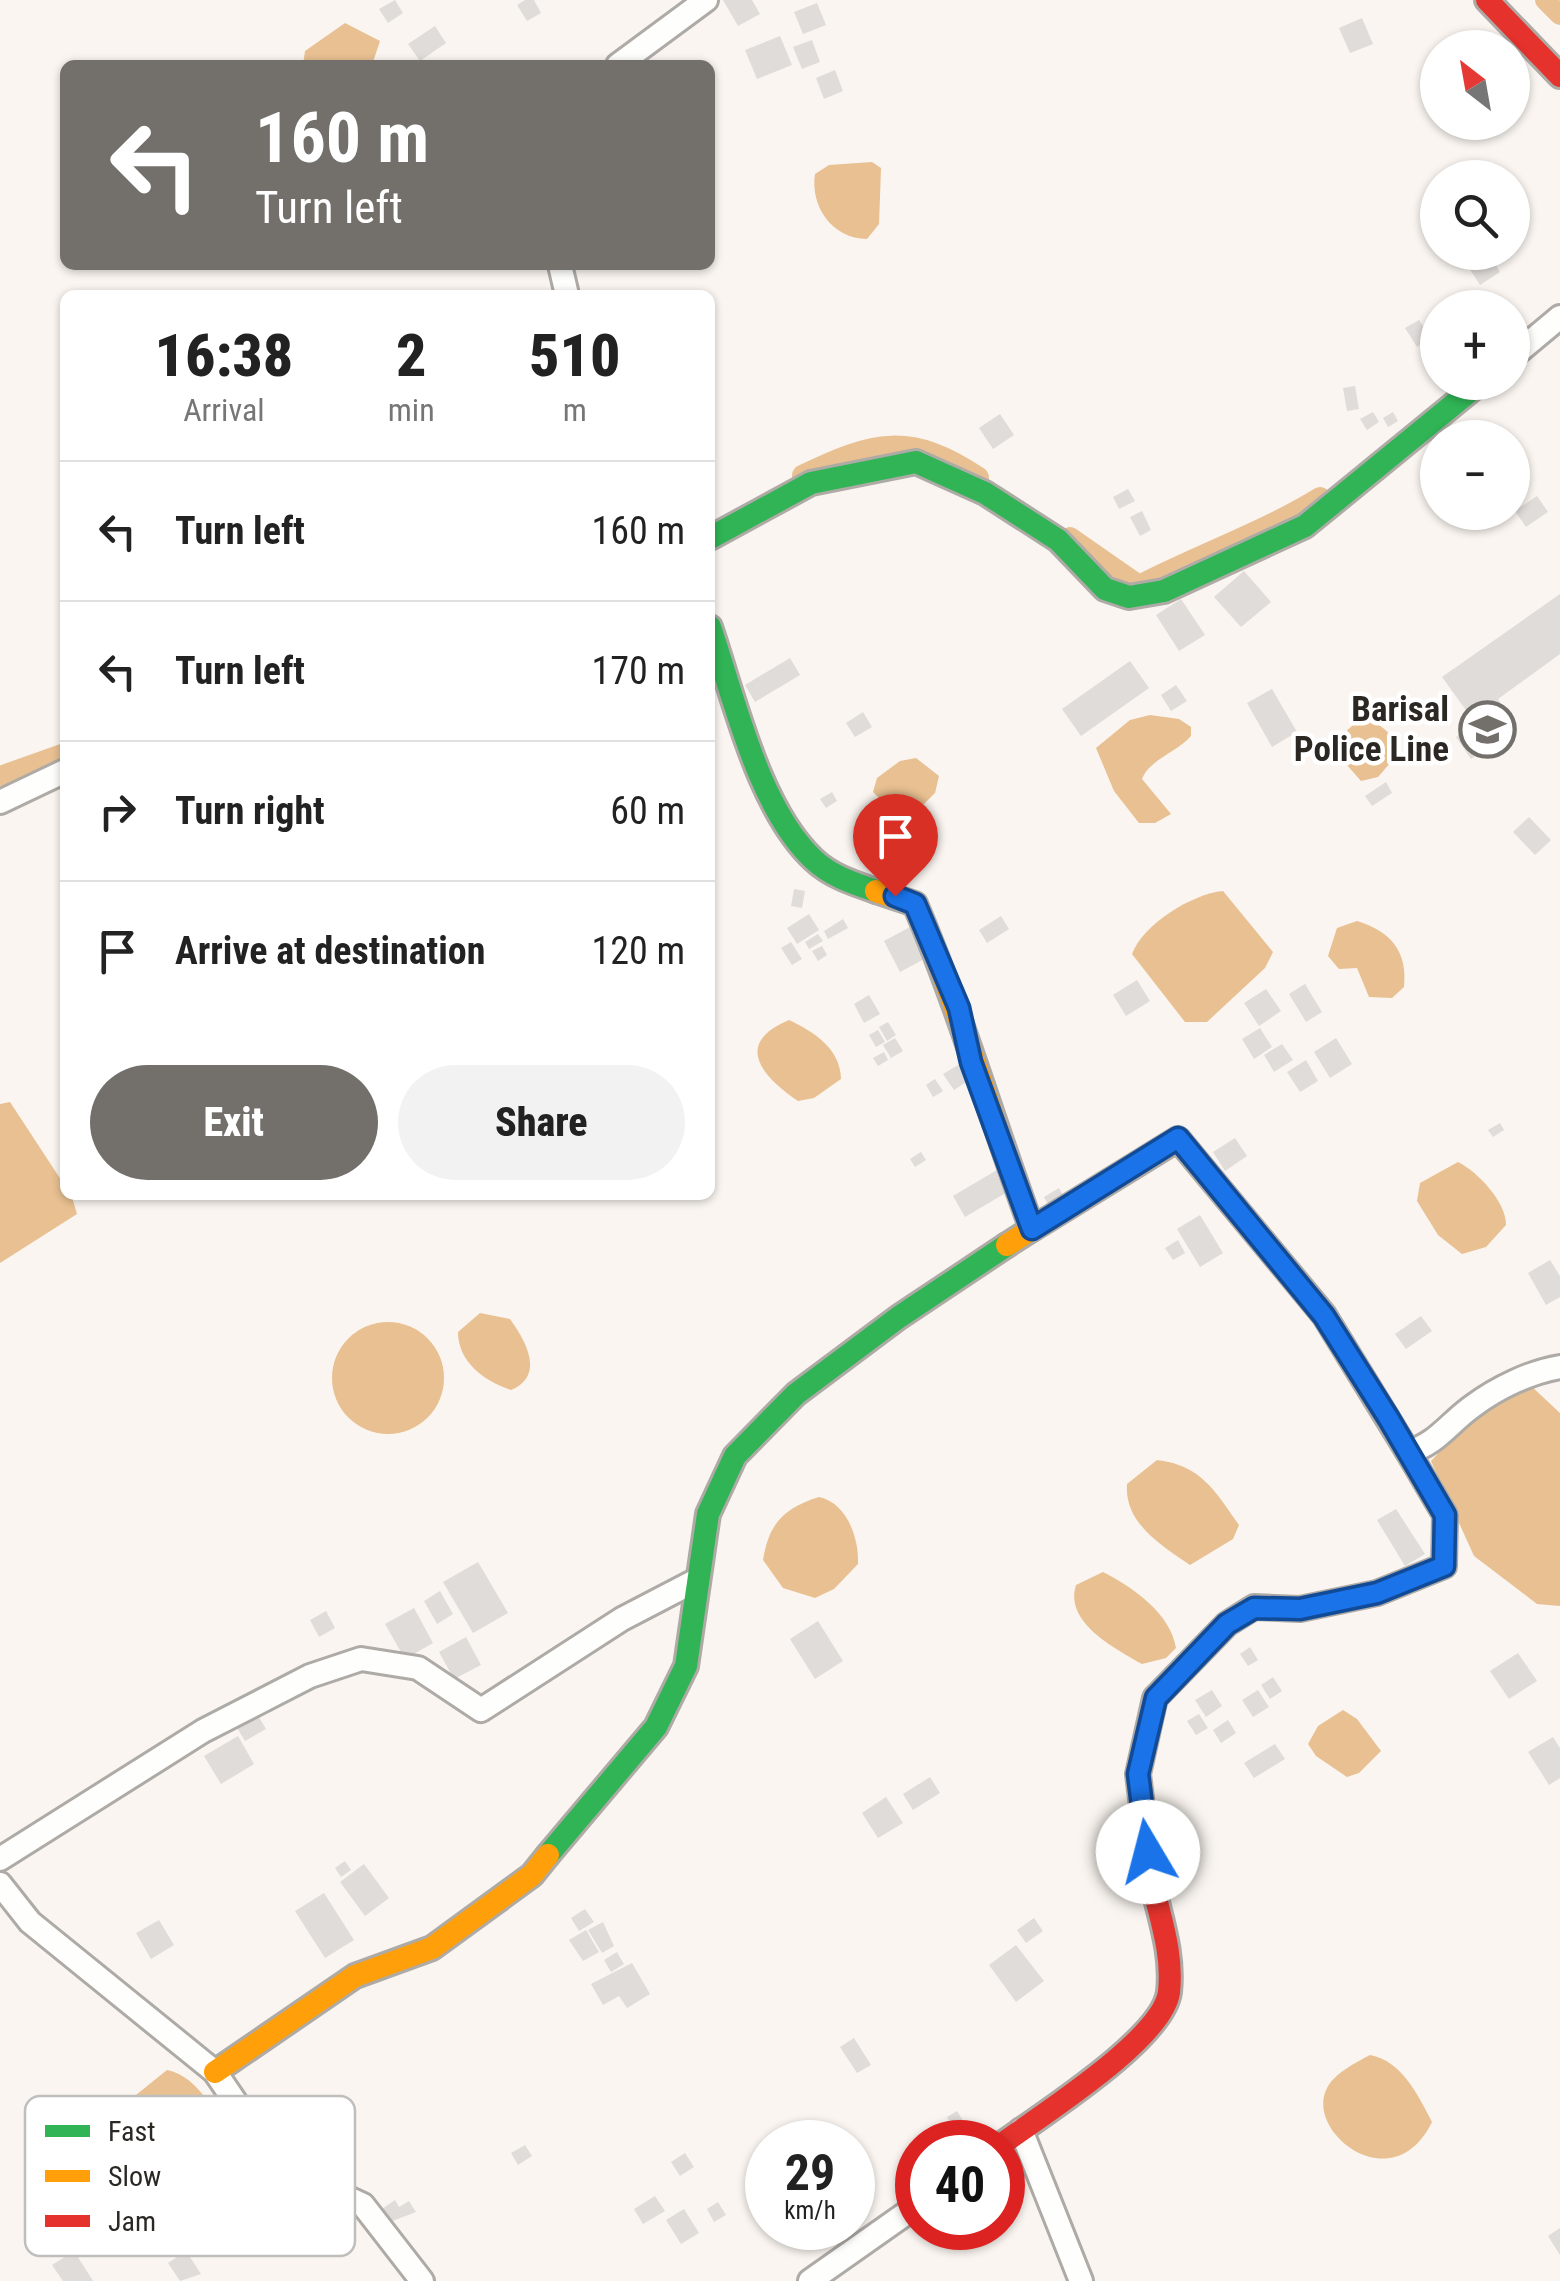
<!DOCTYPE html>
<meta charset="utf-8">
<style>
body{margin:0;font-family:"Roboto Condensed",sans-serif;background:#f2f2f2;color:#222;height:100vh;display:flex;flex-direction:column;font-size:38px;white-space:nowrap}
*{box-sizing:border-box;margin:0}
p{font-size:32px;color:#767676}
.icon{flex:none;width:55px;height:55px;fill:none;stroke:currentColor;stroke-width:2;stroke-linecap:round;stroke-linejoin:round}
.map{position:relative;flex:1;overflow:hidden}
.sheet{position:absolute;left:60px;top:290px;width:655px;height:910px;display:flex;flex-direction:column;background:#fff;border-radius:15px;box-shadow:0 2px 8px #0004}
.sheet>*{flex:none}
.top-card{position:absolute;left:60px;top:60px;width:655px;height:210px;border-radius:15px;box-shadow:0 2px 8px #0004;background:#73706b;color:#fff;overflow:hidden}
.needle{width:65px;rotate:329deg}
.controls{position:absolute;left:1420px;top:30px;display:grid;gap:20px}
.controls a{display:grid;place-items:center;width:110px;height:110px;border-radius:50%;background:#fff;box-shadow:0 2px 8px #0004;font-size:50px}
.speed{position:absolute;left:745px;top:2120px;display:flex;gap:20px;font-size:50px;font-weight:700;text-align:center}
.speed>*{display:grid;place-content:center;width:130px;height:130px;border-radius:50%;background:#fff;box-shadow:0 2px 8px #0004;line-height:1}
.speed small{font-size:25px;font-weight:400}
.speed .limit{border:15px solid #d22;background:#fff;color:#111}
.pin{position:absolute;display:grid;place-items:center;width:85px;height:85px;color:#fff;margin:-102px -42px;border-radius:50% 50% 50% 0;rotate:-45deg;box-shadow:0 0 10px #0007}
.pin .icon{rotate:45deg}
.me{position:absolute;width:110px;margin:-55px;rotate:352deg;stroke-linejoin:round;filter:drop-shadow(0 0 8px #0008)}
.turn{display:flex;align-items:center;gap:35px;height:210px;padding:0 30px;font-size:45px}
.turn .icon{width:130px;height:130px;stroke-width:2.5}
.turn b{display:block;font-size:70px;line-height:85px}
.eta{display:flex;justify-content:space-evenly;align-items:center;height:170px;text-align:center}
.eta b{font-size:60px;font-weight:800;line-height:70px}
.action{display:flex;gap:20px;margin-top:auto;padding:20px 30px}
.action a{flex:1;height:115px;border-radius:60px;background:#73706b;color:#fff;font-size:40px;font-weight:800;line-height:115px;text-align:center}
.action a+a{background:#f2f2f2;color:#222}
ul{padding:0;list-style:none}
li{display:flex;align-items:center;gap:30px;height:140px;padding:0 30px;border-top:2px solid #e0e0e0}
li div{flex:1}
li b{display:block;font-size:38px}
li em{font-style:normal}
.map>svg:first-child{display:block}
.water{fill:#e8c091}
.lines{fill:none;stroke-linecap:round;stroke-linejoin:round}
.canal{stroke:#e8c091;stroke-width:20}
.building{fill:#e0dcd9}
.street-casing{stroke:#aeaaa6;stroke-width:28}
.fast-casing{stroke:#aeaaa6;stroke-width:28}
.slow-casing{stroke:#aeaaa6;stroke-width:28}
.jam-casing{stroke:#aeaaa6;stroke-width:28}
.street{stroke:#fefefd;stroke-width:22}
.fast{stroke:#30b455;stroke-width:22}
.slow{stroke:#ff9f0a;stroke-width:22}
.jam{stroke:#e5322d;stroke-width:22}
.route-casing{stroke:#114b97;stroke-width:25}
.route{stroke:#1a73e8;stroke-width:18}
.labels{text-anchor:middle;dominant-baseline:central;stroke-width:9;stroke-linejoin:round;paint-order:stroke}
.poi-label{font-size:35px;font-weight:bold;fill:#2b2824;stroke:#fff;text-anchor:end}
.key{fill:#fff;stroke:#bfbebd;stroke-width:2.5}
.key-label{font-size:28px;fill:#2b2824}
</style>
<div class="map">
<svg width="1560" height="2281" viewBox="0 0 1560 2281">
<rect width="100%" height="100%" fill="#faf5f0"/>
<!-- water -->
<g class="water">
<path d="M345,23L380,41L372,65H303L305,51Z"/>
<path d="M872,162L881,168L879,224L867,239C832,239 810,206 815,174L829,165Z"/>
<path d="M1150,715L1179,719L1191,727V736C1176,753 1150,759 1142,779L1171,814L1155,823H1139L1114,791L1096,748L1130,720Z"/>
<path d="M1361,718C1380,723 1396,734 1398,754L1378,777L1361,781L1339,756L1334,742Z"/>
<path d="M916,758L939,776L935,793L922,806L885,804L873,792L877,778L900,761Z"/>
<path d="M1223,891L1273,952L1265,968L1207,1022H1185L1132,954C1143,924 1192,894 1223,891Z"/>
<path d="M1357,921C1390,931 1408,951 1404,987L1392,998L1369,997L1357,968L1339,969L1328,956L1337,928Z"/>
<path d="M789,1020C814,1032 840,1048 841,1079L814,1098L798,1101C763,1077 732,1044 789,1020Z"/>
<path d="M10,1102L65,1186V1195L72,1197L77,1214L0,1263V1104Z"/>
<path d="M1458,1162C1478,1172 1506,1202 1506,1225L1486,1247L1462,1254L1438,1235L1417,1201L1420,1183Z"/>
<path d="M480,1313L510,1319C525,1340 546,1375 511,1390C484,1381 458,1362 458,1332Z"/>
<circle cx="388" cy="1378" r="56"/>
<path d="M1530,1385L1560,1413V1606L1537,1604L1474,1556L1431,1461L1484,1404Z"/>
<path d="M1157,1460C1201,1465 1215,1491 1239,1525L1233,1539L1190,1565C1161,1545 1124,1523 1127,1484Z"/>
<path d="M819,1497C847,1503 859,1538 858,1564L834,1589L815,1598L783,1588L763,1560C769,1523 784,1508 819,1497Z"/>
<path d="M1103,1572C1133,1587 1171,1614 1176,1648L1166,1658L1142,1664C1114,1648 1064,1622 1076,1585Z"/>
<path d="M1343,1710L1357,1719L1381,1751L1359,1773L1347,1777L1316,1756L1308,1744L1318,1726Z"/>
<path d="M1370,2055C1402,2061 1418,2095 1432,2122C1393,2202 1304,2132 1327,2088C1335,2073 1355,2063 1370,2055Z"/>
<path d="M167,2070C198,2075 220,2120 236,2145C201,2209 170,2168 135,2132L136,2095Z"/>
</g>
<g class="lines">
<!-- canal -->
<g class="canal">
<path d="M1545,0L1560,15"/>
<path d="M802,475C874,440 910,431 979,477"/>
<path d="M1070,537L1139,585C1199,554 1263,532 1320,497"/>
<path d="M0,776L65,753"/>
</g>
</g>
<!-- building -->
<g class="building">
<path d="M395,0L403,13L388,23L379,9Z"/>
<path d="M525,0H534L541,13L527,21L517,5Z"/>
<path d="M723,0H752L760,14L738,26Z"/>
<path d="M817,3L826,25L803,34L794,12Z"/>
<path d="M1362,18L1373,44L1350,53L1339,28Z"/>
<path d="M435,26L446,43L420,61L408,44Z"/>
<path d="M780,36L792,65L757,79L745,50Z"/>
<path d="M812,40L820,62L802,69L793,47Z"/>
<path d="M835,70L843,91L824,99L816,78Z"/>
<path d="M1459,252H1488L1500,272L1480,285Z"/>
<path d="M1419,320L1431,338L1417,347L1405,328Z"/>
<path d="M1355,386L1359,409L1347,411L1343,388Z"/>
<path d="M1373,412L1379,422L1367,430L1360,419Z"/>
<path d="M1393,412L1398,421L1388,427L1383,418Z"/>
<path d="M1000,414L1014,435L993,449L979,428Z"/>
<path d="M1128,489L1135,501L1119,509L1113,497Z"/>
<path d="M1537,496L1548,512L1526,527L1515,511Z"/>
<path d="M1142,511L1151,530L1140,536L1130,517Z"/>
<path d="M1244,571L1271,602L1241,627L1214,597Z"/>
<path d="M1560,594V654L1498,699L1501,704L1473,720L1442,677Z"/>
<path d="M1181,599L1205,635L1179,651L1156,615Z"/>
<path d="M790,658L800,675L755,702L745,685Z"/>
<path d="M1130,661L1149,688L1081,736L1062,709Z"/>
<path d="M1176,685L1187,701L1171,711L1161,695Z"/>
<path d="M1272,689L1297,732L1272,747L1247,703Z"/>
<path d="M863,712L872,727L855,737L846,723Z"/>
<path d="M1468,729L1483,751L1471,759L1456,737Z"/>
<path d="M1386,782L1392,793L1372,806L1365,796Z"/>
<path d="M832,792L837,801L826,808L820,799Z"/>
<path d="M1529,817L1551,840L1535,855L1513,832Z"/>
<path d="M794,889L805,891L802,908L791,906Z"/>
<path d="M809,914L819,930L797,944L787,928Z"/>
<path d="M1001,916L1009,929L987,943L979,930Z"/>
<path d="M843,919L848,928L828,939L824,931Z"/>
<path d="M910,927L926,958L900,972L884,941Z"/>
<path d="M818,934L823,941L809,949L805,942Z"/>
<path d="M791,942L802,959L792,965L781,948Z"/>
<path d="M822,946L827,955L818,961L812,951Z"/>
<path d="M1137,980L1150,1001L1126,1016L1113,995Z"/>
<path d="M1305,984L1322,1012L1306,1022L1289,994Z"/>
<path d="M1266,989L1281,1011L1259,1026L1244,1003Z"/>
<path d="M869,995L880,1014L864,1023L854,1004Z"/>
<path d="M888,1022L896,1035L887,1041L879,1027Z"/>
<path d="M1260,1028L1272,1047L1254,1059L1242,1039Z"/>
<path d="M878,1030L885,1042L876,1047L869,1035Z"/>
<path d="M895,1038L903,1051L891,1058L883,1045Z"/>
<path d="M1336,1038L1352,1064L1330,1078L1314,1052Z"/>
<path d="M1282,1044L1293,1060L1274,1072L1264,1055Z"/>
<path d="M884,1052L888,1060L878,1066L873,1058Z"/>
<path d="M1306,1060L1318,1081L1300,1092L1287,1072Z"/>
<path d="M958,1065L968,1081L954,1090L943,1074Z"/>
<path d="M935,1079L943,1091L933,1097L926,1085Z"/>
<path d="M1500,1123L1504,1130L1493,1137L1488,1130Z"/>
<path d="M1235,1138L1247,1156L1225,1171L1213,1152Z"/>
<path d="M921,1152L926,1160L915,1167L910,1159Z"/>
<path d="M997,1170L1009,1191L965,1217L953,1196Z"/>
<path d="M1059,1188L1067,1202L1052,1211L1044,1197Z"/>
<path d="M1200,1215L1223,1253L1200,1267L1177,1229Z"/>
<path d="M1178,1240L1185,1253L1173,1260L1165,1248Z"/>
<path d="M1550,1260L1560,1276V1297L1546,1305L1528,1273Z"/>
<path d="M1421,1316L1432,1331L1406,1349L1395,1334Z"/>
<path d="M1396,1509L1425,1554L1405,1566L1377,1520Z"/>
<path d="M478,1562L508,1613L473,1633L443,1582Z"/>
<path d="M440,1591L453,1614L437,1624L424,1601Z"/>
<path d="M414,1608L433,1643L405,1659L385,1624Z"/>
<path d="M326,1611L335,1628L319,1637L310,1620Z"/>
<path d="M818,1621L843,1661L815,1679L790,1639Z"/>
<path d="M466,1637L481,1665L454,1679L439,1652Z"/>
<path d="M1250,1647L1258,1660L1248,1666L1240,1654Z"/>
<path d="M1518,1653L1537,1681L1509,1699L1490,1671Z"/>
<path d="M1273,1677L1282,1691L1270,1699L1261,1685Z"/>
<path d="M1212,1690L1222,1706L1206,1717L1195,1700Z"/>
<path d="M1258,1690L1269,1707L1253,1717L1242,1700Z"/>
<path d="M257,1714L266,1729L245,1741L236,1726Z"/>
<path d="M1199,1714L1208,1728L1196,1735L1187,1721Z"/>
<path d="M1228,1720L1236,1733L1221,1743L1213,1730Z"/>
<path d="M238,1736L254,1764L221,1784L204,1756Z"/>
<path d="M1553,1737L1560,1748V1778L1549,1785L1528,1752Z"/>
<path d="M1275,1744L1285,1759L1254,1778L1244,1763Z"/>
<path d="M930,1777L940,1793L913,1810L903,1794Z"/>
<path d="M886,1797L903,1823L878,1838L862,1813Z"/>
<path d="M345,1861L351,1870L341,1877L335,1868Z"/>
<path d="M364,1864L389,1898L365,1916L340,1882Z"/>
<path d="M324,1893L354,1940L325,1958L295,1911Z"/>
<path d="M585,1909L594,1922L579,1931L571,1918Z"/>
<path d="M1034,1918L1043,1931L1026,1943L1017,1930Z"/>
<path d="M159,1920L174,1945L151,1959L136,1933Z"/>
<path d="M603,1922L614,1946L602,1953L588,1930Z"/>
<path d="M586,1930L599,1952L583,1961L569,1940Z"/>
<path d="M1016,1945L1044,1981L1016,2002L989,1965Z"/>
<path d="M617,1952L624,1964L611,1972L604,1960Z"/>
<path d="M632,1963L650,1994L627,2008L619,1996L603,2005L591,1984Z"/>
<path d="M854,2038L871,2065L857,2073L840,2047Z"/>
<path d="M957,2111L964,2122L954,2129L947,2117Z"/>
<path d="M525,2145L532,2156L518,2165L511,2153Z"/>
<path d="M685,2153L694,2167L680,2176L671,2162Z"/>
<path d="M655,2196L665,2211L643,2224L634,2209Z"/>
<path d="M395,2200L399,2207L409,2201L416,2212L390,2222L382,2209Z"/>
<path d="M718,2202L726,2215L714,2222L707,2209Z"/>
<path d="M684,2209L699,2233L681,2244L666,2220Z"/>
<path d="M1560,2228V2255L1548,2236Z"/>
<path d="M74,2251L93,2281H63L52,2265Z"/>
<path d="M186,2251L201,2274L180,2281L168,2263Z"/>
</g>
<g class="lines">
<defs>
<g id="street">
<path d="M618,65L706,0"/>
<path d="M560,265L567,295"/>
<path d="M1512,357L1560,317"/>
<path d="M0,802L65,771"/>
<path d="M1032,1229L1178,1139L1324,1315L1408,1452C1436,1445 1450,1422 1473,1406C1497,1388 1530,1372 1560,1367"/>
<path d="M0,1859L203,1731L310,1676L361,1659L418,1668L481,1710L622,1619L695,1581"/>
<path d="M0,1884L30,1922L215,2072L279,2166L363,2205L422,2281"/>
<path d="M1021,2130L1081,2281"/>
<path d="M810,2281L918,2205"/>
</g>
<g id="fast">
<path d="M710,538L811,483L916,462L985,493L1058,540L1105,589L1129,597L1164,591L1305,526L1481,382"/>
<path d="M710,627C734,697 758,808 814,860C831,876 853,883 876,891"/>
<path d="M548,1855L656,1727L686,1666L708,1514L735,1456L796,1394L899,1317L1007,1245"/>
<path d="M1149,1864L1138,1774L1155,1698L1227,1624L1254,1607L1300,1609L1377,1593L1444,1566L1445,1515L1408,1452"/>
</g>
<g id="slow">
<path d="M876,891L915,904C960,1010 992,1120 1032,1229L1007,1245"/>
<path d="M215,2072L355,1976L432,1948L532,1875L548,1855"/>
</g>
<g id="jam">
<path d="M1487,0L1560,76"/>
<path d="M1002,2144C1041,2115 1163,2039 1169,1992C1174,1946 1155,1907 1149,1864"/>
</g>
</defs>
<!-- street casing -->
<use href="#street" class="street-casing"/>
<!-- fast casing -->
<use href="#fast" class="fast-casing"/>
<!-- slow casing -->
<use href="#slow" class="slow-casing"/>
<!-- jam casing -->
<use href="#jam" class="jam-casing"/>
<!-- street -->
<use href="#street" class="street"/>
<!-- fast -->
<use href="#fast" class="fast"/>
<!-- slow -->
<use href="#slow" class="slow"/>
<!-- jam -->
<use href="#jam" class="jam"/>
</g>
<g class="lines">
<defs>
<path id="route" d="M895,896L915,904L959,1008L971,1062L1032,1229L1178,1138L1324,1316L1389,1419L1445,1515L1444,1566L1377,1593L1300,1609L1254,1608L1227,1624L1156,1698L1138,1774L1148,1852"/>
</defs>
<!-- route casing -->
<use href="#route" class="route-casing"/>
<!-- route -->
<use href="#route" class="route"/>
</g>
<!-- icons -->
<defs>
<symbol id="school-ring" viewBox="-11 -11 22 22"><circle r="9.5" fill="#fff" stroke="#73706b" stroke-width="1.5"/><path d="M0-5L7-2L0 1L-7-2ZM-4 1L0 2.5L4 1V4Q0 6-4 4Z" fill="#73706b"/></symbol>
</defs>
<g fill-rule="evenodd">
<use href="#school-ring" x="1456" y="698" width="63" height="63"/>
</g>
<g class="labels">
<!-- poi labels -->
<g class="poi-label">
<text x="1449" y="709">Barisal<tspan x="1449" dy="40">Police Line</tspan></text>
</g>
</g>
<!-- legend -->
<rect x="25" y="2096" width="330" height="160" rx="15" class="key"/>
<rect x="45" y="2125" width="45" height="12" fill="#30b455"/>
<rect x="45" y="2170" width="45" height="12" fill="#ff9f0a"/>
<rect x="45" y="2215" width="45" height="12" fill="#e5322d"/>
<g class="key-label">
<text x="108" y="2141">Fast</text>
<text x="108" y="2186">Slow</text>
<text x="108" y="2231">Jam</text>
</g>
</svg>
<div class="controls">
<a><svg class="needle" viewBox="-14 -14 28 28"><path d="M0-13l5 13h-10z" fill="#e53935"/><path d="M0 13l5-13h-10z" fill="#767676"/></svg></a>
<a><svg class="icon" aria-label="search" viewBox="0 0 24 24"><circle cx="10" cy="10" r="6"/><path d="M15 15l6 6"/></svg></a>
<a>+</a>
<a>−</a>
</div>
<div class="speed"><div>29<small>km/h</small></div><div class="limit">40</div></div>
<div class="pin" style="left:895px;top:896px;background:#d93025"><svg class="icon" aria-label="arrive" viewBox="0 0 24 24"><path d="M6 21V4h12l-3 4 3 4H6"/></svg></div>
<svg class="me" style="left:1148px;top:1852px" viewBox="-20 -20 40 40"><circle r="19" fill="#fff"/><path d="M0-13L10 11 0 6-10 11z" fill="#1a73e8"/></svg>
<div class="top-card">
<div class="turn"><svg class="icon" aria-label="left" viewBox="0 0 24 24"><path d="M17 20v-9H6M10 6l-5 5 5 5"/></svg><div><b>160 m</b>Turn left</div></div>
</div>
<section class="sheet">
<div class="eta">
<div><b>16:38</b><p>Arrival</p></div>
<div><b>2</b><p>min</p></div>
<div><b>510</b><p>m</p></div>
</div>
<ul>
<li><svg class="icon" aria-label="left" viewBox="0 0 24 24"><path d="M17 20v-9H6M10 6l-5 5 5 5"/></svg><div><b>Turn left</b></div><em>160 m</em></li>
<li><svg class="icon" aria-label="left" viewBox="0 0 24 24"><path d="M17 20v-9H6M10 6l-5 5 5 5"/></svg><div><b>Turn left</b></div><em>170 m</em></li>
<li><svg class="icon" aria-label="right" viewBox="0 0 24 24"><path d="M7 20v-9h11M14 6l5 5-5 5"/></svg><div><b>Turn right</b></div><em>60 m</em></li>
<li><svg class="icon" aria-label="arrive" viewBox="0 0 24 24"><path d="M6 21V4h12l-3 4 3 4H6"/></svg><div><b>Arrive at destination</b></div><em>120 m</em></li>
</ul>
<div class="action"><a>Exit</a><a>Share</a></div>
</section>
</div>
